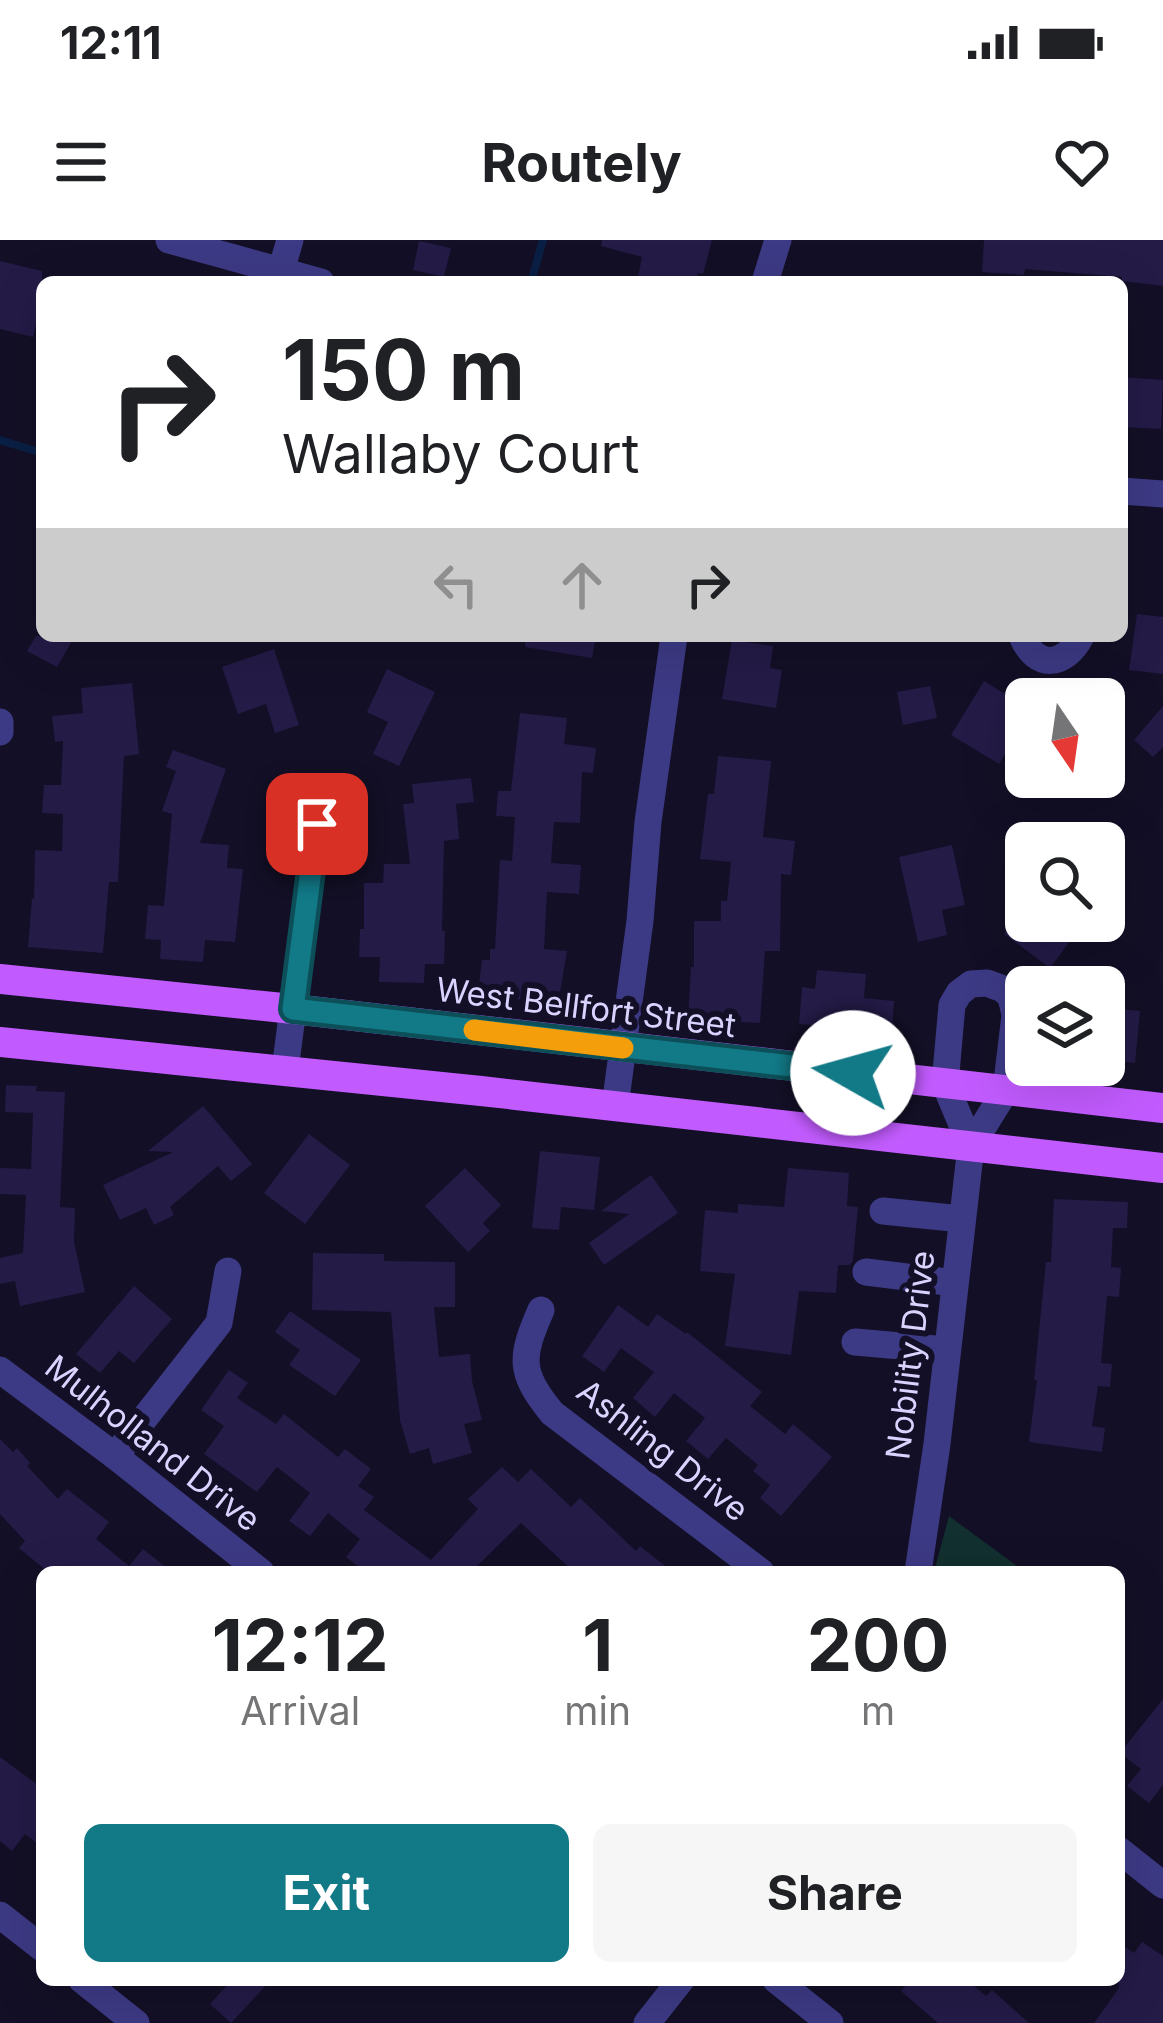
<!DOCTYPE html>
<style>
body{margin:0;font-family:Inter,sans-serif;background:#f6f6f6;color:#202124;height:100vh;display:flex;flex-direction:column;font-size:45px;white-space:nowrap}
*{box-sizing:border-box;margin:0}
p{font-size:39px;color:#757577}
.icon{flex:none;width:66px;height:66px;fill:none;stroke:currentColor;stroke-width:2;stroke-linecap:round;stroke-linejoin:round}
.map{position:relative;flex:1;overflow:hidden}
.details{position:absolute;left:36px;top:1326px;width:1089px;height:420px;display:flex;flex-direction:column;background:#fff;border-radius:18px;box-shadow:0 12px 48px #0002}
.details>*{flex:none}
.guide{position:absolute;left:36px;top:36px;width:1092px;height:366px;border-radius:18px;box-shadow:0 12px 48px #0002;background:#fff;color:#202124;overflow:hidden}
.needle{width:78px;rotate:167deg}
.fabs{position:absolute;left:1005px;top:438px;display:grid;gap:24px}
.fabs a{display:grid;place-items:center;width:120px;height:120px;border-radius:18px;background:#fff;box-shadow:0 12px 48px #0002;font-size:60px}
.pin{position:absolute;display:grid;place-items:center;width:102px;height:102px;color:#fff;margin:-51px;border-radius:24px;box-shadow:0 6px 18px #0006}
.me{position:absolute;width:132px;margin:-66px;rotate:277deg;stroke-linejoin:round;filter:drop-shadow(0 0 9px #0008)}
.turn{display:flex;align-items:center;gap:42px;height:252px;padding:0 48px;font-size:54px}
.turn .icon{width:156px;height:156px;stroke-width:2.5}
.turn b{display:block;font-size:84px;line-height:102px}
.lanes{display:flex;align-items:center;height:114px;padding:0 48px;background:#0003;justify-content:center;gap:60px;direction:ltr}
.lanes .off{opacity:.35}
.eta{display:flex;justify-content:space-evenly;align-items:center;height:204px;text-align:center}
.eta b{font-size:72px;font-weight:700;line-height:84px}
.primary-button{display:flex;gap:24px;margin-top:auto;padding:24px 48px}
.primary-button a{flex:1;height:138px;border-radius:18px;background:#127987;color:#fff;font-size:48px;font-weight:700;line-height:138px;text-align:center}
.primary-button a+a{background:#f6f6f6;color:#202124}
.status{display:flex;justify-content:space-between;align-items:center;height:84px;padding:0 60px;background:#fff;direction:ltr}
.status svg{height:33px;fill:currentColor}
header{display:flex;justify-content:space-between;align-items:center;height:156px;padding:0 48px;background:#fff;font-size:54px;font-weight:700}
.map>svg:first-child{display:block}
.green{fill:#12302f}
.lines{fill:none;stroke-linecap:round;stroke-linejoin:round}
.stream{stroke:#0a1f44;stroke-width:8}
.building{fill:#241b47}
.minor{stroke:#3d3a85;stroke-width:27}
.major{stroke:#c25bff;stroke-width:30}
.route-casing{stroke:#0c4f58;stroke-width:30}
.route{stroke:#127987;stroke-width:21}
.slow{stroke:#f59e0b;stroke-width:21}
.labels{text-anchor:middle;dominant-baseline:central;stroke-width:12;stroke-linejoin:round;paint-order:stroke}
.street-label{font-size:33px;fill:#d9d4ff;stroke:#130f26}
</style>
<div class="status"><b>12:11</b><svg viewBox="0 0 49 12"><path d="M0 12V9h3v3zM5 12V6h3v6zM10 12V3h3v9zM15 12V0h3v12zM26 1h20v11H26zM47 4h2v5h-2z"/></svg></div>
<header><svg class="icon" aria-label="menu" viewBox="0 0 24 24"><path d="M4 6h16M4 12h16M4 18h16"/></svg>Routely<svg class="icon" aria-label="heart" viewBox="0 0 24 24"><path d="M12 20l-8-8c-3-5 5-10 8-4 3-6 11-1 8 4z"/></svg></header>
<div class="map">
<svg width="1163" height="1783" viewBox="0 0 1163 1783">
<rect width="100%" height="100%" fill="#130f26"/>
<!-- green -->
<path class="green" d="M949,1276L1025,1332H934Z"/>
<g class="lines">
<!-- stream -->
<g class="stream">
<path d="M531,42L543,0"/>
<path d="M0,200L42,213"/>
</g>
</g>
<!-- building -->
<g class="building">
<path d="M602,0H712L703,34L698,33L696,42H637L642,17L601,6Z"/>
<path d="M984,0H1163V46L1122,41V37L1025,29L1024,35L982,32Z"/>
<path d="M419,1L451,8L444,37L413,30Z"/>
<path d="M0,21L42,31V60L33,97L0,89Z"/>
<path d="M1122,137L1163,140L1161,189L1122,187Z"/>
<path d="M1137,374L1163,377V434L1129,430Z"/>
<path d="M36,396H75L57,427L27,411Z"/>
<path d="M526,396H596L592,418L525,407Z"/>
<path d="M732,400L773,406L770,428L782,430L776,468L722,459Z"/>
<path d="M274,409L299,485L275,493L266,464L238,474L222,427Z"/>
<path d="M387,429L435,452L399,526L373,514L388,482L367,472Z"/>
<path d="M984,441L1026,467V480L999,524L951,495Z"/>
<path d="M132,443L139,514L124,516L118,642H109L103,713L28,707L32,658L34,659L35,610L62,611L63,574L42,573L44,545H61L63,501L55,502L52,476L83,473L81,448Z"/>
<path d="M930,446L937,478L903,485L897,452Z"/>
<path d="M1163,466V507L1153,517L1134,500Z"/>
<path d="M520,473L567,478L564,504L596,508L593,533L582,532L580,583L554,582L551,623L581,625L579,654L547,652L544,709L567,711L558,764L496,757L497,746L479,744L482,720H490V709H495L500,620L512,621L515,577L496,576L498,551H511Z"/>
<path d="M173,510L226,529L200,603L229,605L227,628L243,629L235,702L205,700L203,722L160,719L161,700L145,699L148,665L164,666L172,574L162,571L176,531L166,527Z"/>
<path d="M718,516L771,521L763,597L795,601L791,635L781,634L780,711H765L760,783L688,779L691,727H694V681H721V661H727L731,622L700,619L708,554H714Z"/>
<path d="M471,538L474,562L456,564L459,599L444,601L442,691H445L444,724H425L424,743L379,742L380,717H359L360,689H364V643H383L384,624H410L403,564L414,563L412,544Z"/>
<path d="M952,605L965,665L942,670L947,695L918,702L899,617Z"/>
<path d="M1013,681H1085L1050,728L1004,694Z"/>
<path d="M817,730L866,734L864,758L894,761L892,791L799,784L802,747L815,749Z"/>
<path d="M1119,769L1140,771L1135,823L1104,820V777L1118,778Z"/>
<path d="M6,845L37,846L36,851L65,852L60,967L75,968L74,1002L85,1052L20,1066L15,1041L0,1044V1018L23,1013L26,955L0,954V928L31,929L33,873L5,872Z"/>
<path d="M203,866L252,924L231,941L218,926L170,967L174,975L154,985L146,968L120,980L103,945L173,912L148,911Z"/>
<path d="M309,894L350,925L305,984L264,953Z"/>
<path d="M540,911L600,917L594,970L561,967L559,990L532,988Z"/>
<path d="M465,928L501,965L483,983L490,991L468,1012L425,966Z"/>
<path d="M788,928L849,933L847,966L858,967L853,1020L850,1025H838L836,1053L799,1051L791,1115L725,1106L735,1034L700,1031L705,970L738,973V964L784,967Z"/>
<path d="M651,935L678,973L604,1025L589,1003L629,974L601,971Z"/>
<path d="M1054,959L1128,962L1127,988H1113L1111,1027L1121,1028L1119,1057L1107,1056L1101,1123L1112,1124L1110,1147L1098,1146L1092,1186L1105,1188L1102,1212L1029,1202L1037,1140H1034L1046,1022H1051Z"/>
<path d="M313,1013L384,1014V1021L455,1022V1067H434L439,1117L470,1114L472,1141L482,1180L464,1184L472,1213L433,1224L429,1208L410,1214L400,1180L391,1072L312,1070Z"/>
<path d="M134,1046L172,1079L134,1123L119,1111L100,1133L76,1114Z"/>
<path d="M618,1065L648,1087L657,1074L686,1094L687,1092L762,1152L750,1166L785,1194L793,1184L832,1217L781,1276L760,1258L770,1245L753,1231L758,1225L726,1198L708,1219L686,1201L705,1178L674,1153L655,1177L633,1158L654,1132L621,1108L604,1132L582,1116Z"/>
<path d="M290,1071L361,1120L335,1156L289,1125L300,1110L275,1092Z"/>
<path d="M229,1130L248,1143L237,1158L276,1184L284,1174L338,1217L345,1209L371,1229L358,1246L374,1257L364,1270L431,1320L478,1269L468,1259L502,1227L518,1242L531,1229L571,1267L580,1258L636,1311L640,1306L673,1332H574L521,1283L471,1332H365L346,1317L360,1299L328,1273L310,1296L289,1281L310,1253L277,1227L257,1252L204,1214L224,1186L201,1170Z"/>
<path d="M0,1199L13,1212L17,1208L30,1223L27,1226L58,1259L67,1249L109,1282L96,1299L129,1326L143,1309L172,1332H48L19,1308L25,1301L0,1274Z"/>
<path d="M1163,1459V1545L1149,1563L1127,1546L1141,1529L1120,1513Z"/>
<path d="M0,1517L42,1548V1607L25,1594L12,1611L0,1601Z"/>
<path d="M1142,1702L1163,1716V1783H1094L1119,1748V1703L1134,1713Z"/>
<path d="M232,1740H271L231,1783L210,1764Z"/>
<path d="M911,1740H967L986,1756L992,1750L1029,1783H938L901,1751Z"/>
</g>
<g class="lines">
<!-- minor -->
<g class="minor">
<path d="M169,0L321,42"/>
<path d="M281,31L290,0"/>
<path d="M765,42L778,0"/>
<path d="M1122,251L1163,254"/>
<path d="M1022,396C1036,430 1065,427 1081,396"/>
<path d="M0,482V492"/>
<path d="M285,830L317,584"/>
<path d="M615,866L640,681L648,582L674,396"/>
<path d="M883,971L962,979"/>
<path d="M866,1032L955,1043"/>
<path d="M541,1070C520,1118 519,1132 552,1173L761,1332"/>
<path d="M855,1102L947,1110"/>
<path d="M0,1130L115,1216L261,1332"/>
<path d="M115,1216L219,1083L228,1031"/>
<path d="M918,1332L937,1204L971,906L1006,850L1015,775L1011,757L1003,749L987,743L971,744L959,753L952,765L945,844L971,906"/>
<path d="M1119,1610L1163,1645"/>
<path d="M0,1675L42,1708"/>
<path d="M82,1740L136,1783"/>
<path d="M776,1740L830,1783"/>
<path d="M647,1783L681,1740"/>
</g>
<!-- major -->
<g class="major">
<path d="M0,739L293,769L1163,868"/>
<path d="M0,802L481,851L1163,928"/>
</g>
</g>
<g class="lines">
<defs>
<path id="route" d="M317,584L293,769L853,833"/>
</defs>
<!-- route casing -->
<use href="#route" class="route-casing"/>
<!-- route -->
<use href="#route" class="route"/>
<!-- slow -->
<path class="slow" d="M474,790L623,808"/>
</g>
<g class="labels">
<!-- street labels -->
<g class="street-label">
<text transform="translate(586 767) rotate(7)">West Bellfort Street</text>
<text transform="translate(910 1115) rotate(-83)">Nobility Drive</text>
<text transform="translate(153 1203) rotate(38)">Mulholland Drive</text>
<text transform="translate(663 1210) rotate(38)">Ashling Drive</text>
</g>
</g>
</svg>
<div class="fabs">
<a><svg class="needle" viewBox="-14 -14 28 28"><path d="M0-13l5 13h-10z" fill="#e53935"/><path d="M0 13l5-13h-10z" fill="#757577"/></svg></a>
<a><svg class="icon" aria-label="search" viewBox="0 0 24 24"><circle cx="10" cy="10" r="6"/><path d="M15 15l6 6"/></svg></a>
<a><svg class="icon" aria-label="layers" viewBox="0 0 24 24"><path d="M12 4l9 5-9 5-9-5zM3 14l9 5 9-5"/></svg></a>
</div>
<div class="pin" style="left:317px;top:584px;background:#d93025"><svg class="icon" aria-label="arrive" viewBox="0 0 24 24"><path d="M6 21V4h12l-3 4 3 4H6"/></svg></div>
<svg class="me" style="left:853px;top:833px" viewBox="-20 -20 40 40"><circle r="19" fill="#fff"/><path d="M0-13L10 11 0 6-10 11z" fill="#127987"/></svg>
<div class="guide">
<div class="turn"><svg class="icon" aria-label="right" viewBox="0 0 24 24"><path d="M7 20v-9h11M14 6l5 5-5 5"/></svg><div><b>150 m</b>Wallaby Court</div></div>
<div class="lanes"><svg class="icon off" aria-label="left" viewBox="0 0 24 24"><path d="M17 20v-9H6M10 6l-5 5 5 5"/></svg><svg class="icon off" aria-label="ahead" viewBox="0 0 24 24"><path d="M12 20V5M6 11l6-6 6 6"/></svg><svg class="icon" aria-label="right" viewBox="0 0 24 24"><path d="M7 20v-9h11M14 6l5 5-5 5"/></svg></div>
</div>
<section class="details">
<div class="eta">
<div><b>12:12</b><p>Arrival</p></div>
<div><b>1</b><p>min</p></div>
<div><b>200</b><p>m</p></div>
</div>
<div class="primary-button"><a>Exit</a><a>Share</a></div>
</section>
</div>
